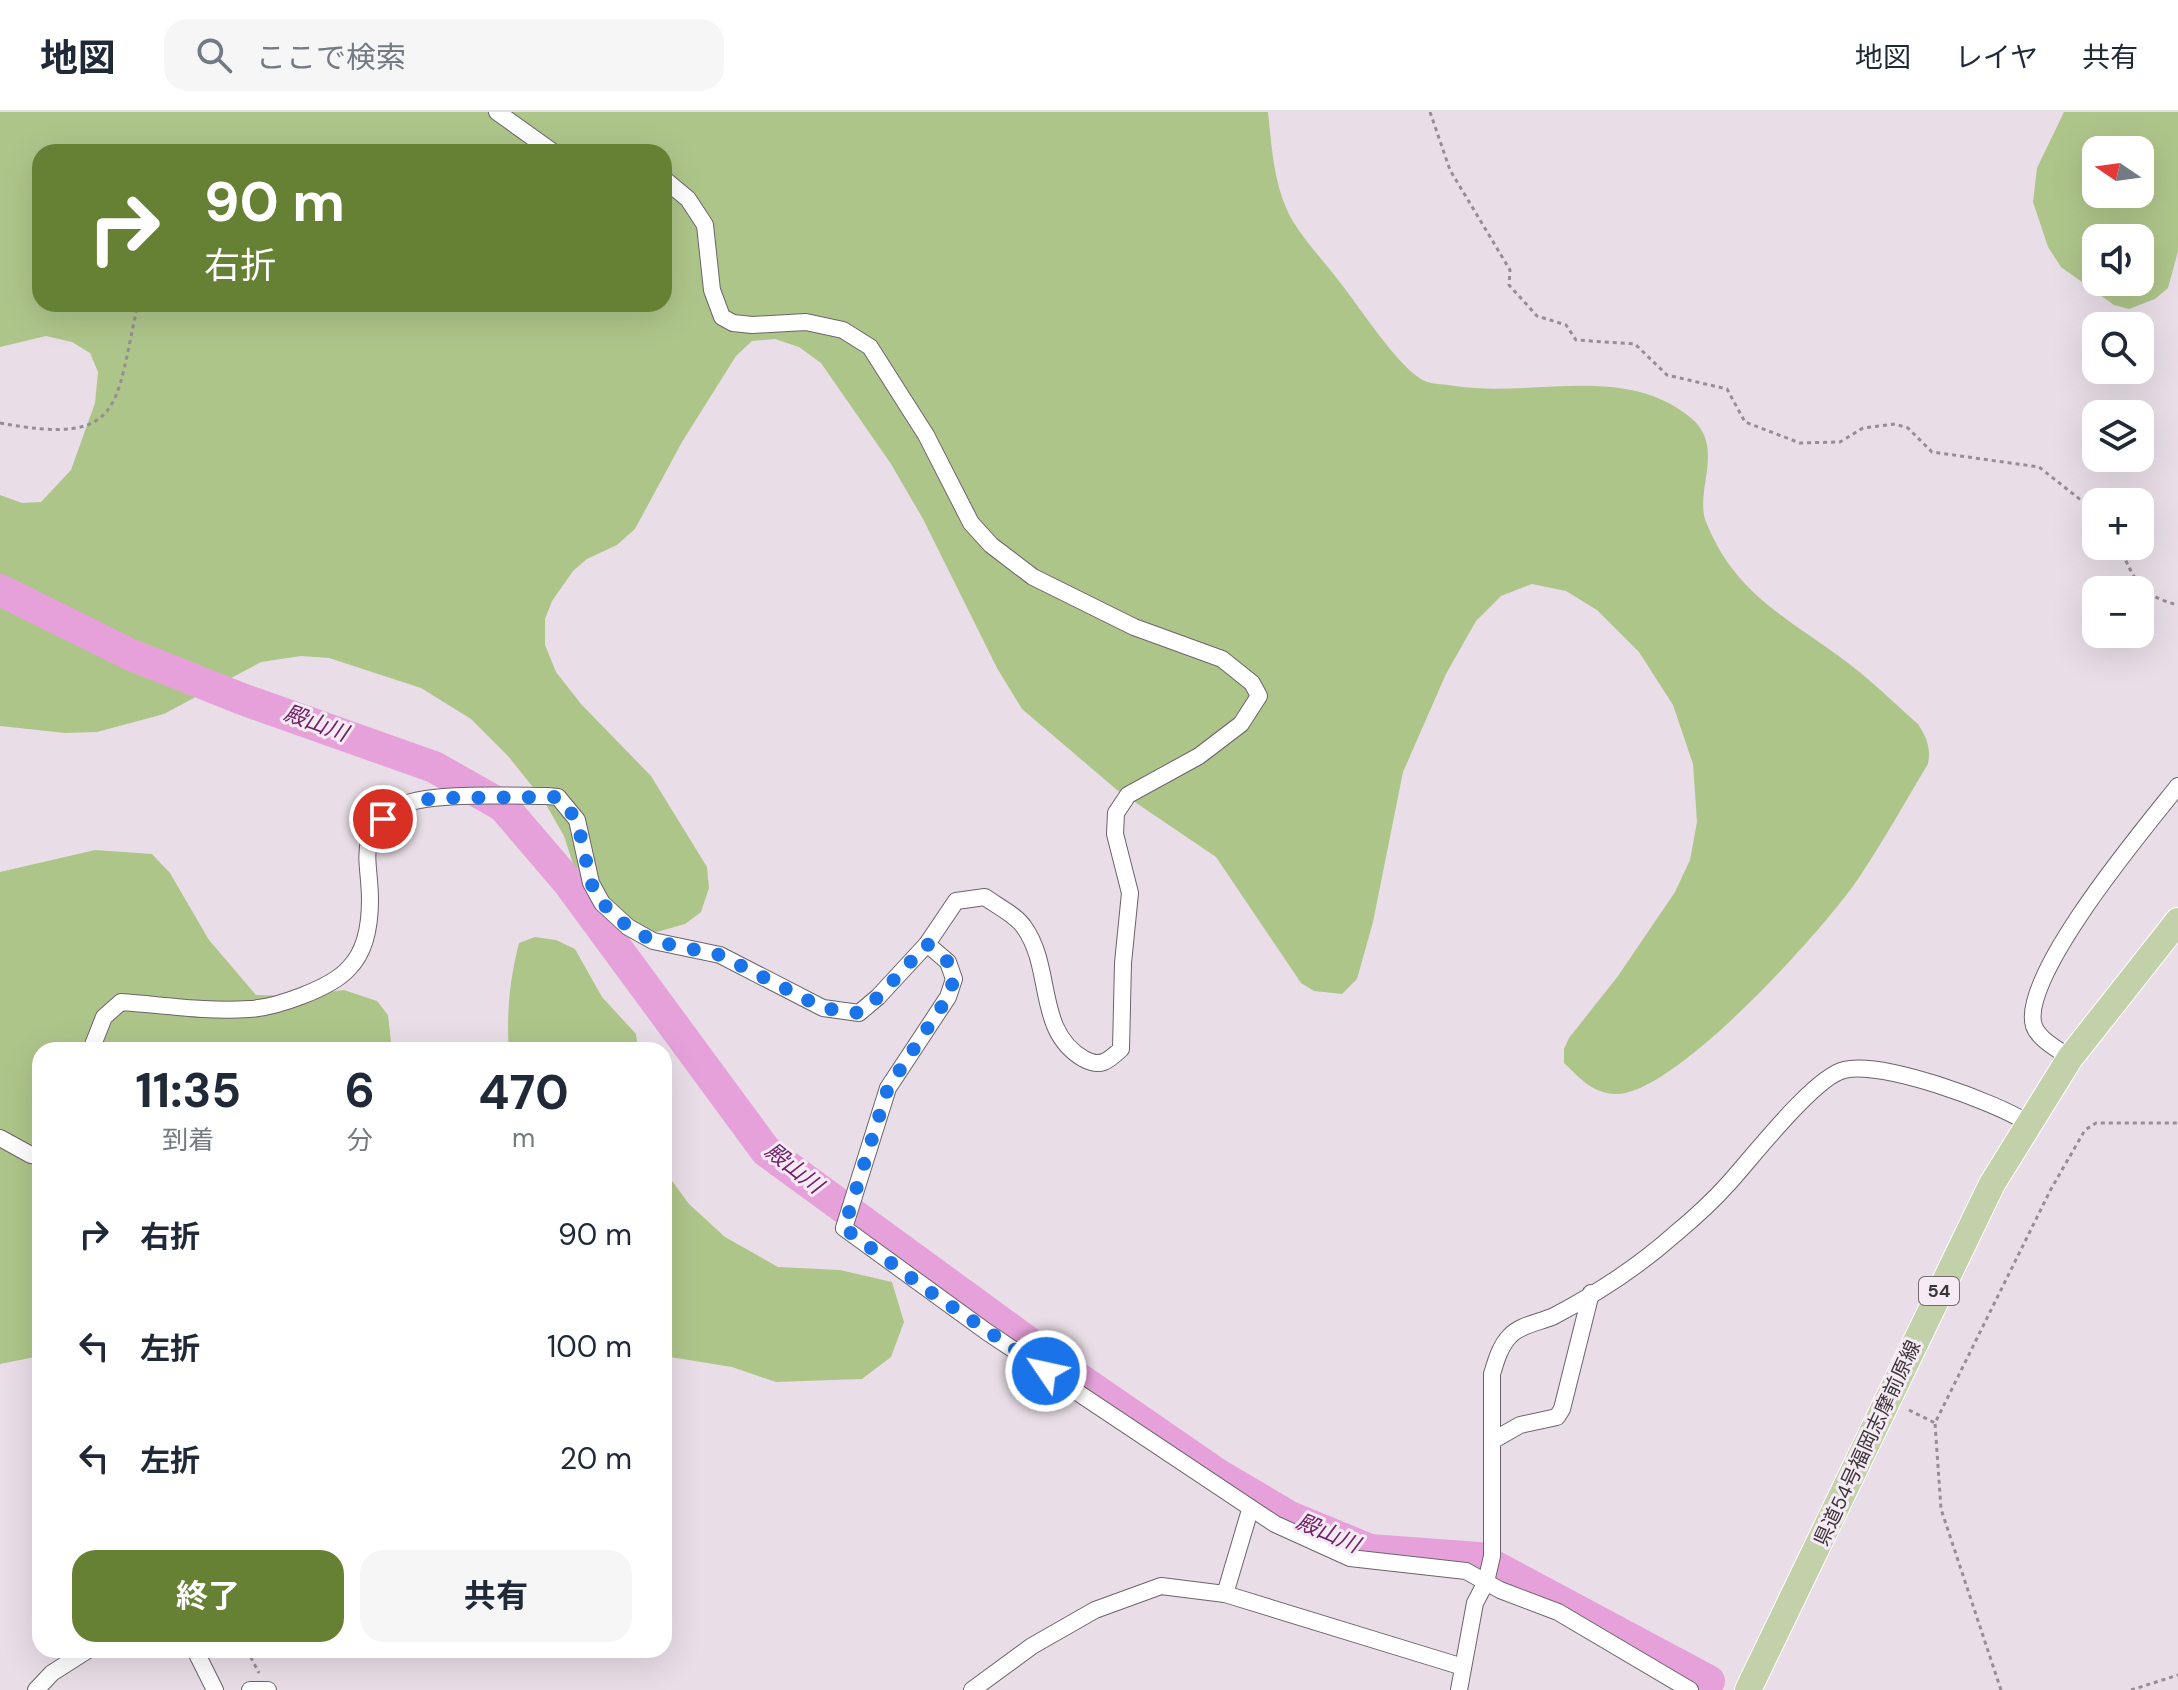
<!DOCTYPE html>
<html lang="ja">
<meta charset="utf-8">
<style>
body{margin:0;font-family:"DM Sans","Noto Sans JP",sans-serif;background:#f6f6f7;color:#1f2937;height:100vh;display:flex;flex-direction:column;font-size:30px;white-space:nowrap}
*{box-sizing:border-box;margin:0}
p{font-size:26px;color:#747a83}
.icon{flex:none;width:44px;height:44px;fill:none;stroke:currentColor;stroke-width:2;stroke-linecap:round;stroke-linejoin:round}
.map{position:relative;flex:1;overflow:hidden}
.details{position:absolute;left:32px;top:930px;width:640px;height:616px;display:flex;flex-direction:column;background:#fff;border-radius:24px;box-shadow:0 8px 32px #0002}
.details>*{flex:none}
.hud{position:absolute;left:32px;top:32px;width:640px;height:168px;border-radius:24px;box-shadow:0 8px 32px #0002;background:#668034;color:#fff;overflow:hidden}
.needle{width:52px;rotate:283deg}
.buttons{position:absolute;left:2082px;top:24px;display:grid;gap:16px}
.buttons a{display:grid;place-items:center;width:72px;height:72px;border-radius:16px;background:#fff;box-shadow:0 8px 32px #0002;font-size:40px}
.pin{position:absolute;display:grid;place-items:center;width:68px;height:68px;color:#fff;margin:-34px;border:4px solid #fff;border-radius:50%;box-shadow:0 2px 8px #0007}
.me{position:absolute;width:88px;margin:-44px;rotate:304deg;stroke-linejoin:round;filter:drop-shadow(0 0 6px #0008)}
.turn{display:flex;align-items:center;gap:28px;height:168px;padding:0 40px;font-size:36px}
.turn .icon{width:104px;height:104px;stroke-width:2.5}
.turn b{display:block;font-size:56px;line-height:68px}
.eta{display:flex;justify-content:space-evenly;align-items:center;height:136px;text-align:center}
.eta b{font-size:48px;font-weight:700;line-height:56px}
.cta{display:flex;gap:16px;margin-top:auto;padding:16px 40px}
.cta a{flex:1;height:92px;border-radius:24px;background:#668034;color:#fff;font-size:32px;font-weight:700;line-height:92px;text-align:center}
.cta a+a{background:#f6f6f7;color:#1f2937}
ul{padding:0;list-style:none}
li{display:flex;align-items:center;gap:24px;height:112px;padding:0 40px}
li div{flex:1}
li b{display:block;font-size:30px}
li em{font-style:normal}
header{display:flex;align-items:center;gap:48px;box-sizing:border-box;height:112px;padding:0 40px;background:#fff;border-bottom:2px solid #e0e1e3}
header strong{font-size:38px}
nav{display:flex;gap:44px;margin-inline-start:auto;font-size:28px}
.search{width:560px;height:72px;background:#f6f6f7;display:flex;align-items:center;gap:20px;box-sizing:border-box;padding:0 28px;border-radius:24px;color:#747a83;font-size:30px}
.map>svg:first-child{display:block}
.green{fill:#aec58a;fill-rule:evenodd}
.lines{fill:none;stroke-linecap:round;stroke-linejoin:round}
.river{stroke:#e6a1da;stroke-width:32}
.street-casing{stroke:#6d636b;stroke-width:18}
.primary-casing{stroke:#fff;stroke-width:28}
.path{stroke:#968e95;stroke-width:3;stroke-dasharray:4 4;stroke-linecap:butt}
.street{stroke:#fff;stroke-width:16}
.primary{stroke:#c2d1aa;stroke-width:26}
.route{stroke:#1a73e8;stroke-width:14;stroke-dasharray:0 25.2}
.labels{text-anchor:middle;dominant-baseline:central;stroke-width:6;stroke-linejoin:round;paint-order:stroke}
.shield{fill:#f6ebf4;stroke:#726c71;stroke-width:2}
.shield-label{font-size:18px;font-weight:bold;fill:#3a3539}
.street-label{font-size:20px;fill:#3a3539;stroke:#f6ebf4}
.water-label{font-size:22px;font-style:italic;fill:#702167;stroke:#f6ebf4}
</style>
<header>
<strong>地図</strong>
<div class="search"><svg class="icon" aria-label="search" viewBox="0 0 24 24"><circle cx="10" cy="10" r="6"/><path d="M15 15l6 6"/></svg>ここで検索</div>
<nav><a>地図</a><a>レイヤ</a><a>共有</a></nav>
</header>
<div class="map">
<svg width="2178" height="1578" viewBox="0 0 2178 1578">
<rect width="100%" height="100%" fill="#e9dee7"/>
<!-- green -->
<g class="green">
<path d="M0,0H1268C1272,38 1274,78 1294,111C1308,133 1327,153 1342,173C1360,196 1401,259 1425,269C1434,273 1446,272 1455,274C1532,286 1625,251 1691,306C1726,335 1694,379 1706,410C1735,481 1783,503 1840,545C1868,565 1893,590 1918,612C1927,626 1931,636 1928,652C1905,690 1883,730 1858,767C1825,816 1673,986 1614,982C1591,980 1580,966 1564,951V937L1569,926L1618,864L1675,780L1690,748L1697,710L1693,652L1673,593L1639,540L1597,498L1566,479L1532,472L1501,484L1476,509L1446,562L1403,660L1373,810L1357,867L1342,882L1314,879L1301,871L1216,745L1117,678L1022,597L997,556L923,407L891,352L821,251L799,235L775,227L752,229L736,244L682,330L635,417L617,433L587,447L573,459L552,489L545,507V533L556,560L581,592L651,664L707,755L709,776L701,800L685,812L657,820L624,819L594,799L581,777L564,724L544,689L508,644L471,607L421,576L329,546L301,544L261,550L164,602L97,620L65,621L0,614V383L22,391L41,390L71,358L95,291L98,260L90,241L72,230L46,224L0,235ZM40,40H664V192H40Z"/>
<path d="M2064,0H2178V139L2168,176L2155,187L2129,197L2114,193L2061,155L2048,135L2033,90L2037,56ZM2096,38H2140V82H2096ZM2096,126H2140V170H2096Z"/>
<path d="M95,738L152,742L170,761L209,828L256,883L297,884L344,878L377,889L388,903L392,938H40V1244L0,1252V760Z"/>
<path d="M535,825L556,828L575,837L602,885L636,922L638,938H509C506,902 510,866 519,831Z"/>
<path d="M664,1058L689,1092L725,1125L778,1155L840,1158L892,1170L904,1210L891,1245L862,1267L776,1270L732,1255L664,1244Z"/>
</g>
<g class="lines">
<!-- river -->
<path class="river" d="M0,478L129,542L242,587L434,655L503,694L568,770L766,1039L1069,1260L1217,1362L1290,1405L1370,1438L1479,1446L1709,1569"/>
<defs>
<g id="street">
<path d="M497,0L553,40"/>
<path d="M927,832L948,850L954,867L948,885L888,976L844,1116L987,1220L1275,1412L1350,1446L1466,1459L1500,1478L1558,1500L1690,1578"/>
<path d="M91,938L104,905L121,890C163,893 207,900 249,897C275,896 332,876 349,856C366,839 370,811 370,788C370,748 355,724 396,696C422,679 514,684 547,684L558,685L577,708L591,771L602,791L628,815L653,829L720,843L823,896L859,901L878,885L927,832L956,789L985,785C997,794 1016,803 1024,815C1054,857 1035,919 1084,947C1101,956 1108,949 1121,937L1123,851L1130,781L1115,722L1116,701L1128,683L1199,644L1241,612L1259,584L1252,571L1222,547L1134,515L1033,465L991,433L971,411L926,323L870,235L843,218L806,210L752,213L733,211L722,205L712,178L705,113L688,87L664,67"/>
<path d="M2070,946C2058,937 2039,928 2034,914C2018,866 2147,713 2178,674"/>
<path d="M0,1026L31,1043L40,1044"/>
<path d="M1492,1329L1520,1313L1557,1305L1562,1297L1591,1181"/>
<path d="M1225,1482L1250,1398"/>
<path d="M195,1538L215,1578"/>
<path d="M36,1578L52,1561L88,1538"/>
<path d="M250,1578H268"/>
<path d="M972,1578L1032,1534L1095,1498L1161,1474L1225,1482L1463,1555"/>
<path d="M1459,1578L1475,1491L1486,1470L1492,1444V1262C1496,1249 1500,1234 1510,1224C1519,1213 1541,1210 1554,1204C1596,1182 1639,1154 1675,1122C1693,1107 1712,1090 1728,1072C1751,1047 1814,965 1844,958C1882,948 1995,990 2028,1011"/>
</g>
<path id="primary" d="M1748,1578L1992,1072L2070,946L2178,809"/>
</defs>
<!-- street casing -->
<use href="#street" class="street-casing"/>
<!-- primary casing -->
<use href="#primary" class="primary-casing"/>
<!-- path -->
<g class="path">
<path d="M1430,0L1450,58L1510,158L1509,173L1537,204L1566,213L1576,228L1635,232L1667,263L1727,277L1745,310L1800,331L1840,330L1863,316L1895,312L1908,316L1932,340L2039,355L2096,400"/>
<path d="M0,311C125,334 114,296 138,192"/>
<path d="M2119,434C2135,468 2139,483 2178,493"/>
<path d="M1909,1298L1935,1311"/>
<path d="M247,1538L259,1561"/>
<path d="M2001,1578L1941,1397L1935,1311L2051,1077L2085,1018L2096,1011H2178"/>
<path d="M2131,1578L2178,1563"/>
</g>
<!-- street -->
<use href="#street" class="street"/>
<!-- primary -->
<use href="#primary" class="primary"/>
</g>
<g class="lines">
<!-- route -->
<path class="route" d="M383,707L400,694L434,686L558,685L577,708L591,771L602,791L628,815L653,829L720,843L823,896L859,901L878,885L927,832L948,850L954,867L948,885L888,976L844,1116L929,1179L1046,1259"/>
</g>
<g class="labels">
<!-- shield labels -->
<rect class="shield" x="1919" y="1165" width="40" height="28" rx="6"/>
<g class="shield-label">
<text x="1939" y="1179">54</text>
</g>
<!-- street labels -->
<g class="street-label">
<text transform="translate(1867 1331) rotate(-65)">県道54号福岡志摩前原線</text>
</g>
<!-- water labels -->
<g class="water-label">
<text transform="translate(316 611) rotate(20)">殿山川</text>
<text transform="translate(794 1056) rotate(38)">殿山川</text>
<text transform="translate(1328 1421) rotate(23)">殿山川</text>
</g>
</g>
</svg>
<div class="buttons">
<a><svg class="needle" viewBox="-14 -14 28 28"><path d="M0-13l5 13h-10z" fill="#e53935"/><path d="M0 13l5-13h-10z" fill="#747a83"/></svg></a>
<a><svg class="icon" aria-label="sound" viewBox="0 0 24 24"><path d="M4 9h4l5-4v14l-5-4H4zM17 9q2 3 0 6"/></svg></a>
<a><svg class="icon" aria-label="search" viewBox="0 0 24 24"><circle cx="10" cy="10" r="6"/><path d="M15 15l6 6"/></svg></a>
<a><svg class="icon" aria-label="layers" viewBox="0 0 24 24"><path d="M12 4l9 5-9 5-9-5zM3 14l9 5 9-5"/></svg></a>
<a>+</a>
<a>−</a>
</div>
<div class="pin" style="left:383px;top:707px;background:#d93025"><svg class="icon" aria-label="arrive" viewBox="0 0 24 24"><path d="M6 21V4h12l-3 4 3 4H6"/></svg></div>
<svg class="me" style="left:1046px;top:1259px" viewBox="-20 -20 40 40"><circle r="17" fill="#1a73e8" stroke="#fff" stroke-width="3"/><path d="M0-11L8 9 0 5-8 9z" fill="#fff"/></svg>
<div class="hud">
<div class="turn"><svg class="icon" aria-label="right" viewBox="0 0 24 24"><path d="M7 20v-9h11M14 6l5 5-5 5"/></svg><div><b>90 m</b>右折</div></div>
</div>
<section class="details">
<div class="eta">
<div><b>11:35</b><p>到着</p></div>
<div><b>6</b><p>分</p></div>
<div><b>470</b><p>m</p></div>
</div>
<ul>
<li><svg class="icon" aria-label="right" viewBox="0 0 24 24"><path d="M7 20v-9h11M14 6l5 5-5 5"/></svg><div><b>右折</b></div><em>90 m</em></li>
<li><svg class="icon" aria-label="left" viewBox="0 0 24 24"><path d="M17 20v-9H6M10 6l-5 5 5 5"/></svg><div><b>左折</b></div><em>100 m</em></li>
<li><svg class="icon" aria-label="left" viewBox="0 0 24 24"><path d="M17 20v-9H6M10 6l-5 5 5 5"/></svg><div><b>左折</b></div><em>20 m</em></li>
</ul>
<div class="cta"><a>終了</a><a>共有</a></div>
</section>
</div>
